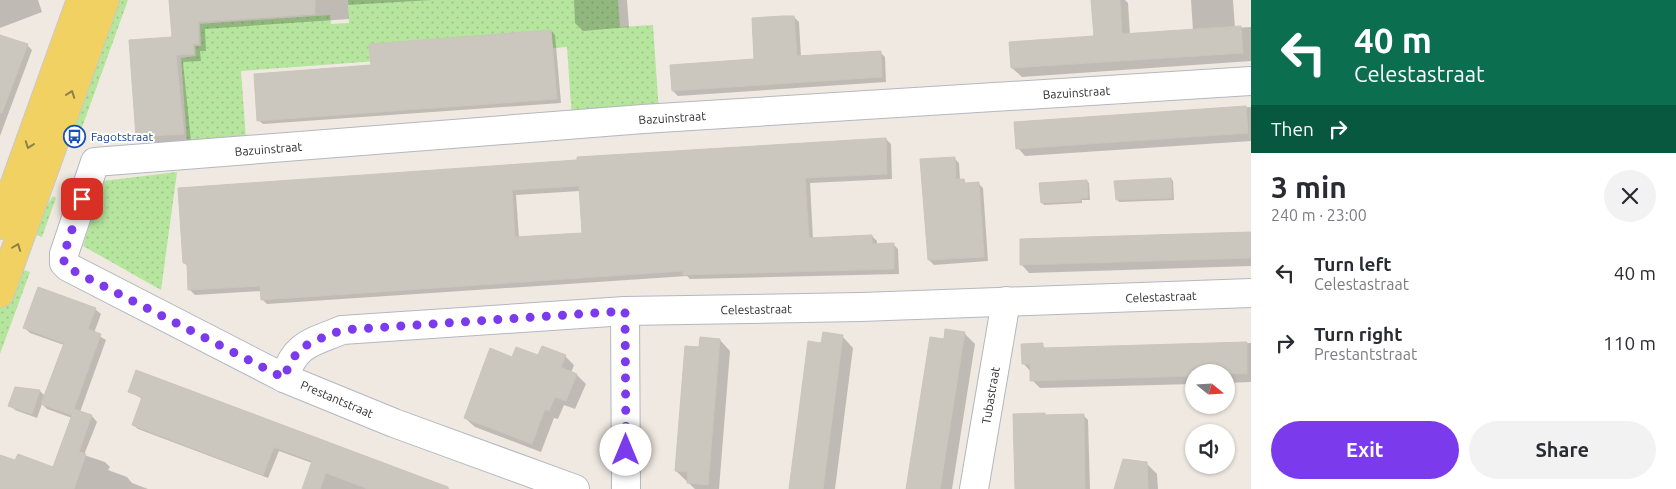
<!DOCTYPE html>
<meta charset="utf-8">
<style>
body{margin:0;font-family:Ubuntu,sans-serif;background:#f2f2f3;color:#2b2b33;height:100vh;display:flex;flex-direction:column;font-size:19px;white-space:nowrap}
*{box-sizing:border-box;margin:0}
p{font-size:16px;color:#7c7c81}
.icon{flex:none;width:28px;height:28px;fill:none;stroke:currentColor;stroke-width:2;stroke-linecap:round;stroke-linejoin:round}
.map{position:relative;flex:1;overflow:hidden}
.details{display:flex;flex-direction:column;background:#fff;width:425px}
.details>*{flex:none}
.guide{background:#0b6e4f;color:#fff;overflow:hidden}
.needle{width:32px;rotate:108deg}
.controls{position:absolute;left:1185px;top:364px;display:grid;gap:10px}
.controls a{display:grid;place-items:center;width:50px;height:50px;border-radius:50%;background:#fff;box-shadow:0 1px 4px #0004;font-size:25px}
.pin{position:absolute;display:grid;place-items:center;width:42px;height:42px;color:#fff;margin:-21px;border-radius:10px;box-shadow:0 2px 8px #0006}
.me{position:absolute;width:55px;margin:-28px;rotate:0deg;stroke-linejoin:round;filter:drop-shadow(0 0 4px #0008)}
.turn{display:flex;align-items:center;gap:18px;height:105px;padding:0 20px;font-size:22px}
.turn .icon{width:65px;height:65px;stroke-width:2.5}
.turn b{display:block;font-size:35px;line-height:42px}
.then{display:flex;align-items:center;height:48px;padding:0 20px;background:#0003;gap:10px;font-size:19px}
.round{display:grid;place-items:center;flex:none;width:52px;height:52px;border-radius:26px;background:#f2f2f3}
.overview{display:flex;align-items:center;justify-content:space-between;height:85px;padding:0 20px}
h1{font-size:30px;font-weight:700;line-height:38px}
.button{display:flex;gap:10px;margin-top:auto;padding:10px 20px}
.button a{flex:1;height:58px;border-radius:30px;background:#7c3aed;color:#fff;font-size:20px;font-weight:700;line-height:58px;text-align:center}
.button a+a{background:#f2f2f3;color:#2b2b33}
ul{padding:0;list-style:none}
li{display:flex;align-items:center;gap:15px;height:70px;padding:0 20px}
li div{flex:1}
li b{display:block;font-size:19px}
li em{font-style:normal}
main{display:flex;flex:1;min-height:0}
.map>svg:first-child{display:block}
.grass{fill:url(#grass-dots)}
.shadow{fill:#0003;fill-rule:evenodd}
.building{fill:#cbc7bf;stroke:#cbc5ba;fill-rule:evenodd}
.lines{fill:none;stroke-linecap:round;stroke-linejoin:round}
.minor-casing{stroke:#b4b7c1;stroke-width:30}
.major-casing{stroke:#c9c9c9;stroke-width:30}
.minor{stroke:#fff;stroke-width:28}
.major{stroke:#f2d163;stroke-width:28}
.oneway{stroke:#908048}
.route{stroke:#7c3aed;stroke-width:9;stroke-dasharray:0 16.2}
.labels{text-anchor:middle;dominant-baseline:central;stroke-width:4;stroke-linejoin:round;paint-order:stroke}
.street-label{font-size:12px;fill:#2e2e2e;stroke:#fff}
.transit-label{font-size:12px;fill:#164399;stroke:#fff;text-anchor:start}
</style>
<main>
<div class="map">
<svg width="1251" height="489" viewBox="0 0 1251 489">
<defs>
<pattern id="grass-dots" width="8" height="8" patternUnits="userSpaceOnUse" patternTransform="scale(1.25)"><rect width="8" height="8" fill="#b6e59e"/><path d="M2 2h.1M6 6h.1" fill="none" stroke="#9dc588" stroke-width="1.8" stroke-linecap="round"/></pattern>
</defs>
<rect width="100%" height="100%" fill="#efe9e1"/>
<!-- grass -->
<g class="grass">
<path d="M112,0H128L80,133L72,130Z"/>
<path d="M348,0H618L620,27L653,25L659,113L572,119L567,47L241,71L247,153L188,157L181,58L196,56L195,46H201L200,24L330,15L331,24L349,23Z"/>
<path d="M177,172L161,290L83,246L103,181Z"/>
<path d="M53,196L56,198L42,237L28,232Z"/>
<path d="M15,267L30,272L0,354V306Z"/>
</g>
<!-- shadow -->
<g class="shadow">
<path d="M0,0H38L42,12L0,28Z"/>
<path d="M171,0H432L348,5L349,19L205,29L206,51H200L201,61L183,62L191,141L144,144L137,137L173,38Z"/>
<path d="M574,0H627L629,27L583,31L575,23Z"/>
<path d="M1092,0H1125L1128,3L1130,35L1193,31L1191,0H1233L1235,28L1251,27V61L1022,77L1012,68L1095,37Z"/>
<path d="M794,17L799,22L801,57L880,52L885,57L886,82L678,96L673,91L755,60Z"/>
<path d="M551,31L555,35L561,103L263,124L258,120L372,66Z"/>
<path d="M27,45L32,50L0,136V66Z"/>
<path d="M1251,107V141L1025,156L1018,148L1016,123Z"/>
<path d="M886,139L891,144L892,179L810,183L813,239L872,236L877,241V245L893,244L898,249L899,274L690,279L687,276L267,304L262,299V291L195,295L190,290L188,266L184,263L179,189ZM580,191L583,234L519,238L516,195Z"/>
<path d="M954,158L959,163L960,180L967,184L978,183L983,188L988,261L934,265L929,260Z"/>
<path d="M1171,179L1173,181L1174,200L1119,202L1117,199Z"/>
<path d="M1087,181L1089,183L1090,200H1082V203L1044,205L1042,202Z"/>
<path d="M1251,233V266L1029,273L1022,265Z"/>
<path d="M95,309L101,314L94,333L106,340L80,412L92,416L97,422L84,455L105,462L110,467L108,470L127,477L132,483L148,489H0V456L16,462L54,469L72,418L47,409L42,404L37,418L15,410L10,405L40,391L45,396L64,345L30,333L25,328Z"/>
<path d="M964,333L975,344L952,489H907L945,341Z"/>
<path d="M842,336L853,348L835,489H790Z"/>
<path d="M719,339L730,351L719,489H695L676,471L700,349Z"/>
<path d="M1251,343V382L1226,383V372H1194V384L1040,388L1032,380L1031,372L1023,363L1042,345L1046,349Z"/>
<path d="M565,356L574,365L571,373L577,375L586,384L575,409L564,405L558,419L554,418L541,452L475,427L465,418L513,358Z"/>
<path d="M137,371L450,489H303L312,463L279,451L268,478L138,429L133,425L142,399L130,391Z"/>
<path d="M1083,415L1088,420L1090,489H1017Z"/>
<path d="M1147,464L1157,474L1158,489H1115Z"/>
</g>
<!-- building -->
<g class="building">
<path d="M169,0H315V14L198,22L199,44H193L194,54L176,55L184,134L136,137L129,40L172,37Z"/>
<path d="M1091,0H1120L1122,34L1241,26L1243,53L1011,68L1009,42L1094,36Z"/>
<path d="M782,16H794L797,56L881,51L882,77L672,91L670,65L754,59L752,18Z"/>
<path d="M551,30L557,99L257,121L254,74L371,65L369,44Z"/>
<path d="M0,35L28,44L2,113H0Z"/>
<path d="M1246,106L1248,133L1016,149L1014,122Z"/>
<path d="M886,138L887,174L805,178L809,238L872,235V244L894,243V269L683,275V271L261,300L260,286L188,290L187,263H183L178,188L577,160V157ZM579,186L582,233L515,237L512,190Z"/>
<path d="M955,157L956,179H964L965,183L979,182L984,257L928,260L920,159Z"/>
<path d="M1171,178L1172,198L1116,200L1114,181Z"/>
<path d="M1087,180L1088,198H1080L1081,201L1041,203L1039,183Z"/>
<path d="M1251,232V258L1020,265V239Z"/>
<path d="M38,287L96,308L88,329L101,334L74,409L92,415L79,452L86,454L74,489H0V455L15,460L18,454L53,467L72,415L41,404L64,343L23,328Z"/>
<path d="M945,329L965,332L940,489H906L930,337L944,339Z"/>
<path d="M823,332L843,335L823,489H789L808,341L821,343Z"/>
<path d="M700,337L720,339L708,485L687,483L688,472L675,471L685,346L699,347Z"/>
<path d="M1247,342V374L1194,372V376L1030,381V364H1022L1021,344L1043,343V348Z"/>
<path d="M542,346L566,355L561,367L577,374L566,401L555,397L549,411L545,409L532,444L464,418L490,348L512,357L516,347L538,355Z"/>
<path d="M136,370L448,487V489H368L326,473L320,489H302L312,461L274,447L263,475L132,425L142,397L128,392Z"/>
<path d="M15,387L40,390L32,414L8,406Z"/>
<path d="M1045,413V415L1084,414L1085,489H1015L1013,414Z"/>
<path d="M1123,459L1147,462L1148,489H1114Z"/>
</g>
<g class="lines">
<defs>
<g id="minor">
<path d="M625,311L626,489"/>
<path id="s1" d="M284,378C296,343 311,343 342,330L625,311L861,307L1251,293"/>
<path id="s2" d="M575,489L394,423L284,378L68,267L64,263V254L95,162L643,119L1251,81"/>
<path id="s3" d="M974,489L1006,301"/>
</g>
<g id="major">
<path d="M0,225L81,0"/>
<path d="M0,293L105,0"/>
</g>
</defs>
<!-- minor casing -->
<use href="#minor" class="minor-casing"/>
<!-- major casing -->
<use href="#major" class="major-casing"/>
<!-- minor -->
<use href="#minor" class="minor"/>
<!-- major -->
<use href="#major" class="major"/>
</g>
<!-- one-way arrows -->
<defs><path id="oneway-chevron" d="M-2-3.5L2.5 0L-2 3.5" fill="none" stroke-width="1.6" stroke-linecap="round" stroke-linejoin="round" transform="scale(1.25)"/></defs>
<g class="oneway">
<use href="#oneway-chevron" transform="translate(71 94) rotate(-70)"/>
<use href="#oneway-chevron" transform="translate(29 145) rotate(110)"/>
<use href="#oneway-chevron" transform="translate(17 247) rotate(-69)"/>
</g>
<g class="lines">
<!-- route -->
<path class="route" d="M82,199L64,254V262L68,268L284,378C296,343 311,343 342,330L625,311L626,450"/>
</g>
<!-- icons -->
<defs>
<symbol id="bus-ring" viewBox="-11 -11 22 22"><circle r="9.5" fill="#fff" stroke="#1a4fb4" stroke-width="1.5"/><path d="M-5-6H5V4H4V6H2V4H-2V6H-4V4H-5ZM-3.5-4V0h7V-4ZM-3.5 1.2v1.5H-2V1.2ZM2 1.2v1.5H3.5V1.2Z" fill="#1a4fb4"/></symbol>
</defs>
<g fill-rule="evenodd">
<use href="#bus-ring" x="62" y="124" width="25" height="25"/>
</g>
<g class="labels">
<!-- street labels -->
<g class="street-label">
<text stroke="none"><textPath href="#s2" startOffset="1650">Bazuinstraat</textPath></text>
<text stroke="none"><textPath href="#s2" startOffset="1245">Bazuinstraat</textPath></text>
<text stroke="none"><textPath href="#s2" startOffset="840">Bazuinstraat</textPath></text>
<text stroke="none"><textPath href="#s1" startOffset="899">Celestastraat</textPath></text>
<text stroke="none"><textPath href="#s1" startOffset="494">Celestastraat</textPath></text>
<text stroke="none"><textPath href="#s3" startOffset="95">Tubastraat</textPath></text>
<text transform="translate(337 399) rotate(23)">Prestantstraat</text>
</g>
<!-- transit labels -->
<g class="transit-label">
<text x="91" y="136">Fagotstraat</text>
</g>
</g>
</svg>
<div class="controls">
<a><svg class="needle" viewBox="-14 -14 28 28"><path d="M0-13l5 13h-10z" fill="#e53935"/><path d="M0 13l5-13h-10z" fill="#7c7c81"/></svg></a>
<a><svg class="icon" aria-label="sound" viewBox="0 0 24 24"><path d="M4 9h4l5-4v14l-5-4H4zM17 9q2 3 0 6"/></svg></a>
</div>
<div class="pin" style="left:82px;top:199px;background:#d93025"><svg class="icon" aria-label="arrive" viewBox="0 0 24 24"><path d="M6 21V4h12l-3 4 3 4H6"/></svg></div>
<svg class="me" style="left:626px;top:450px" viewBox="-20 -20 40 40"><circle r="19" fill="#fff"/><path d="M0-13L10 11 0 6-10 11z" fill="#7c3aed"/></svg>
</div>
<section class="details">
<div class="guide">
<div class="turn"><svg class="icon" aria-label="left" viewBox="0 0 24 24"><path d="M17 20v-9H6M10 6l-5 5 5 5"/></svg><div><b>40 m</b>Celestastraat</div></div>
<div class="then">Then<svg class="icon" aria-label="right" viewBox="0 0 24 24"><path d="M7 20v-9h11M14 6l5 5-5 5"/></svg></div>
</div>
<div class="overview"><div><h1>3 min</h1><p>240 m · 23:00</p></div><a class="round"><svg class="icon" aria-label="close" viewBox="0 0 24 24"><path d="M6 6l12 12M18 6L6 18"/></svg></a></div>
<ul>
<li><svg class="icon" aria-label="left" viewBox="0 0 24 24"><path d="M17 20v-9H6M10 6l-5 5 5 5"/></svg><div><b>Turn left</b><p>Celestastraat</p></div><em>40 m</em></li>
<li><svg class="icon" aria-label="right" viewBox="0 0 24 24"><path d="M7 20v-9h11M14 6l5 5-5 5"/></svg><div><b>Turn right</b><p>Prestantstraat</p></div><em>110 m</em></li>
</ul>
<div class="button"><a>Exit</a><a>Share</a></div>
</section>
</main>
